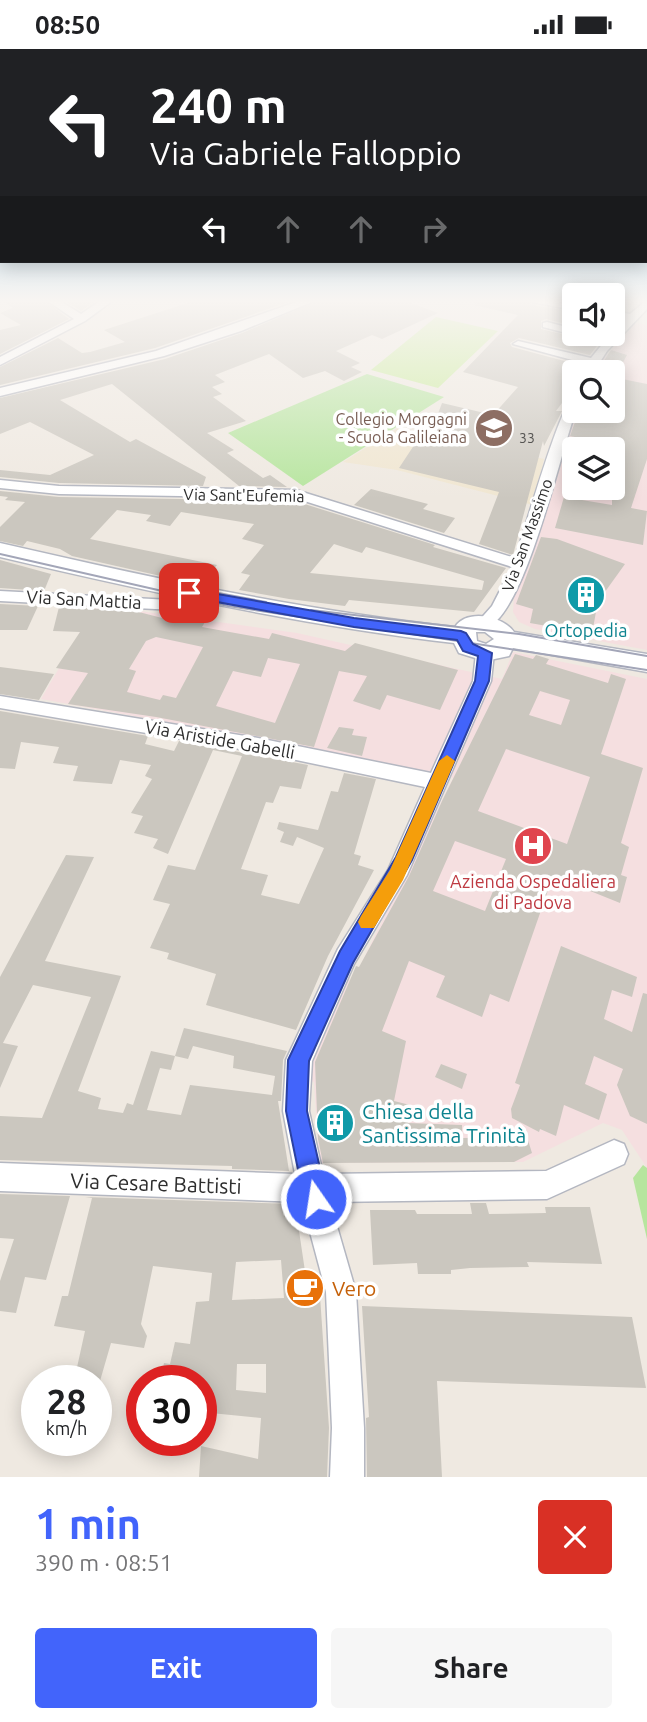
<!DOCTYPE html>
<meta charset="utf-8">
<style>
body{margin:0;font-family:Ubuntu,sans-serif;background:#f6f6f6;color:#202124;height:100vh;display:flex;flex-direction:column;font-size:26px;white-space:nowrap}
*{box-sizing:border-box;margin:0}
p{font-size:23px;color:#757577}
.icon{flex:none;width:38px;height:38px;fill:none;stroke:currentColor;stroke-width:2;stroke-linecap:round;stroke-linejoin:round}
.map{position:relative;height:1428px;overflow:hidden}
.details{display:flex;flex-direction:column;background:#fff;flex:1}
.details>*{flex:none}
.hud{position:absolute;left:0px;top:0px;width:648px;height:214px;box-shadow:0 4px 18px #0003;background:#202124;color:#fff;overflow:hidden}
.tools{position:absolute;left:562px;top:234px;display:grid;gap:14px}
.tools a{display:grid;place-items:center;width:63px;height:63px;border-radius:7px;background:#fff;box-shadow:0 4px 18px #0003;font-size:35px}
.speed{position:absolute;left:21px;top:1316px;display:flex;gap:14px;font-size:35px;font-weight:700;text-align:center}
.speed>*{display:grid;place-content:center;width:91px;height:91px;border-radius:50%;background:#fff;box-shadow:0 4px 18px #0003;line-height:1}
.speed small{font-size:18px;font-weight:400}
.speed .limit{border:10px solid #d22;background:#fff;color:#111}
.pin{position:absolute;display:grid;place-items:center;width:60px;height:60px;color:#fff;margin:-30px;border-radius:14px;box-shadow:0 4px 10px #0006}
.me{position:absolute;width:77px;margin:-38px;rotate:347deg;stroke-linejoin:round;filter:drop-shadow(0 0 5px #0008)}
.turn{display:flex;align-items:center;gap:24px;height:147px;padding:0 35px;font-size:32px}
.turn .icon{width:91px;height:91px;stroke-width:2.5}
.turn b{display:block;font-size:49px;line-height:60px}
.lanes{display:flex;align-items:center;height:66px;padding:0 35px;background:#0003;justify-content:center;gap:35px;direction:ltr}
.lanes .off{opacity:.35}
.round{display:grid;place-items:center;flex:none;width:74px;height:74px;border-radius:7px;background:#f6f6f6}
.overview{display:flex;align-items:center;justify-content:space-between;height:119px;padding:0 35px}
h1{font-size:42px;font-weight:600;line-height:52px;color:#4264fb}
.primary-button{display:flex;gap:14px;margin-top:auto;padding:14px 35px}
.primary-button a{flex:1;height:80px;border-radius:7px;background:#4264fb;color:#fff;font-size:28px;font-weight:600;line-height:80px;text-align:center}
.primary-button a+a{background:#f6f6f6;color:#202124}
.status{display:flex;justify-content:space-between;align-items:center;height:49px;padding:0 35px;background:#fff;direction:ltr}
.status svg{height:19px;fill:currentColor}
.map>svg:first-child{display:block}
.education{fill:#f0e6d1}
.medical{fill:#f5dfe0;fill-rule:evenodd}
.green{fill:#b6e59e}
.pitch{fill:#c9ec9a}
.building{fill:#cbc7bf;fill-rule:evenodd}
.lines{fill:none;stroke-linecap:round;stroke-linejoin:round}
.street-casing{stroke:#b4b7c1;stroke-width:3}
.secondary-casing{stroke:#b4b7c1;stroke-width:3}
.street{fill:#fff;fill-rule:evenodd}
.secondary{fill:#fff;fill-rule:evenodd}
.tram{stroke:#a3a6b8;stroke-width:2}
.route{fill:#4264fb;stroke:#2b41a3;stroke-width:2}
.slow{fill:#f59e0b}
.labels{text-anchor:middle;dominant-baseline:central;stroke-width:7;stroke-linejoin:round;paint-order:stroke}
.number-label{font-size:14px;fill:#555452}
.far-education-label{font-size:16px;fill:#785e54;stroke:#fff;text-anchor:end}
.far-street-label{font-size:16px;fill:#2e2e2e;stroke:#fff}
.street-label{font-size:18px;fill:#2e2e2e;stroke:#fff}
.culture-label{font-size:18px;fill:#0d838f;stroke:#fff}
.health-label{font-size:18px;fill:#be3a42;stroke:#fff}
.near-culture-label{font-size:21px;fill:#0d838f;stroke:#fff;text-anchor:start}
.near-street-label{font-size:21px;fill:#2e2e2e;stroke:#fff}
.near-food-label{font-size:21px;fill:#c56008;stroke:#fff;text-anchor:start}
</style>
<div class="status"><b>08:50</b><svg viewBox="0 0 49 12"><path d="M0 12V9h3v3zM5 12V6h3v6zM10 12V3h3v9zM15 12V0h3v12zM26 1h20v11H26zM47 4h2v5h-2z"/></svg></div>
<div class="map">
<svg width="647" height="1428" viewBox="0 0 647 1428">
<rect width="100%" height="100%" fill="#efe9e1"/>
<!-- education -->
<path class="education" d="M398,379L544,410L533,456L397,421L343,413Z"/>
<!-- medical -->
<g class="medical">
<path d="M636,274L647,276V601L535,580L519,573L513,563L514,547L530,514L568,387L579,362H612V324H595L599,315ZM574,401H612V439H574Z"/>
<path d="M96,556L297,584L502,630L513,603L647,630V1119L622,1081L603,1074L523,1113L322,1114L319,1110L314,1033L306,1031L319,986L346,928L353,931L453,729L352,707L41,650Z"/>
</g>
<!-- green -->
<g class="green">
<path d="M367,325L444,348L303,437L228,384Z"/>
<path d="M643,1116L647,1119V1190L633,1129Z"/>
</g>
<!-- pitch -->
<path class="pitch" d="M436,268L498,282L438,339L371,321Z"/>
<!-- building -->
<g class="building">
<path d="M1,250H43L69,270L0,305V281L21,276L0,264L13,259Z"/>
<path d="M62,250H98L81,262Z"/>
<path d="M200,250H297L155,299L0,336V318L58,289L82,304L90,303L125,293L104,281Z"/>
<path d="M322,250H401L438,264L382,290L372,286L336,302L360,314L351,318L362,323L344,332L325,322L303,329L269,305L215,326L225,333L212,338L222,345L213,348L246,372L207,384L234,401L227,404L263,429L270,426L287,438L239,437L112,335L60,351L130,393L136,390L206,428L203,437L59,434L0,428V421L50,426L94,406L30,373L0,385V349L165,310L242,284Z"/>
<path d="M475,250H525L532,256L574,263V277L546,270L541,272V280L599,294L590,306L519,289L510,294L512,298L583,317L579,324H574V338L556,362H562L544,397L543,392L513,506L479,495L499,443L399,419L432,369L436,370L442,354L493,366L518,338L463,323L518,266L474,256Z"/>
<path d="M611,301L627,306L617,324H596Z"/>
<path d="M612,328L647,335V410L631,459L647,462L643,496L555,479L564,448L612,456V401H581L585,390L570,387L579,362H612Z"/>
<path d="M371,440L428,455L423,460L455,469L444,484L354,456Z"/>
<path d="M0,442L59,448L295,452L435,496L433,498L506,519L474,563L349,551L345,557L289,550L239,541L250,526L241,524L264,496L242,490L254,475L181,463L170,477L146,472L151,466L117,461L90,490L217,516L203,532L177,526L174,530L72,507L60,500L27,492L23,497L0,492V478L25,453L5,451L8,448L0,447ZM334,495L362,504L366,498L484,532L482,541L310,524Z"/>
<path d="M541,488L557,490L625,515L602,547L599,546L592,585L530,574L533,560L516,555Z"/>
<path d="M0,511L51,525L44,542L0,539Z"/>
<path d="M0,555L38,557L27,581H0Z"/>
<path d="M59,558L131,561L166,570L168,566L205,573L202,578L269,590L272,584L345,602L355,594L458,621L440,661L387,646L380,661L353,652L367,627L339,622L314,698L156,668L68,655L88,624L56,619L80,583L53,582ZM156,588L203,598L176,649L163,646L160,651L127,643L136,622L129,620L146,592ZM268,609L300,615L275,674L216,657L233,622L261,628Z"/>
<path d="M515,605L533,610L536,606L549,610L546,615L608,634L611,625L626,630L601,705L643,719L621,794L629,798L621,826L627,828L620,854L553,827L509,953L490,945L482,968L436,948L445,927L409,912L382,982L406,992L394,1052L410,1056L408,1074L462,1076V1089L527,1088L532,1104L514,1113L323,1114L318,1090L315,1013L356,917L359,918L409,827L442,752ZM540,642L570,651L561,676L529,666ZM506,700L590,728L567,795L478,762ZM455,792L506,810L485,862L433,842Z"/>
<path d="M0,618L31,622L54,625L39,651L0,645Z"/>
<path d="M0,662L148,687L145,695L174,702L179,692L308,716L301,740L280,737L273,754L266,753L241,820L268,826L261,846L299,855L324,799L297,788L293,797L280,793L284,783L277,780L279,773L318,781L331,742L338,743L344,724L376,730L354,805L361,807L358,816L374,821L328,907L296,981L206,956L216,925L167,910L169,904L150,899L170,855L153,851L168,816L195,821L242,707L213,701L168,805L153,799L158,790L134,784L143,767L131,764L152,730L145,727L151,716L120,711L112,735L73,732L78,717L53,714L59,698L21,693L15,720L0,719Z"/>
<path d="M339,678L354,680L352,686L367,688L362,707L327,699Z"/>
<path d="M66,806L94,808L45,912L121,927L78,1042L101,1049L98,1060L123,1064L127,1054L133,1056L151,1002L175,1007L184,979L287,1002L283,1011L281,1052H278L289,1122L232,1120V1117L0,1111V1067L42,1069L91,948L33,936L3,994L18,997L0,1039V928ZM193,997L234,1007L233,1019L275,1027L272,1046L190,1036L181,1066L147,1061L160,1019L171,1021L175,1007L188,1010Z"/>
<path d="M561,897L637,928L632,948L612,941L604,970L632,983L643,944L647,945V1075L630,1067L617,1036L623,1020L594,1007L585,1035L607,1045L599,1071L564,1056L556,1087L540,1080L539,1083L512,1069L511,1060L520,1036L515,1034Z"/>
<path d="M441,1015L467,1025L462,1040L435,1028Z"/>
<path d="M0,1145L70,1147L46,1231L25,1228L16,1264L0,1262V1232L14,1190L0,1189Z"/>
<path d="M85,1148L295,1155L309,1249L320,1247L329,1379L327,1428H199L201,1397L258,1410L261,1369L201,1363V1332H160L164,1314L170,1315L175,1293L190,1295L196,1253L209,1252L212,1224L153,1217L141,1275L147,1287L144,1299L111,1294L100,1332H74L85,1282L54,1277L62,1247H68L92,1149ZM281,1211L284,1249L232,1251L236,1213ZM237,1315H266V1344L236,1341Z"/>
<path d="M470,1154H486L489,1165L546,1164L545,1158H590L602,1215L527,1213L529,1218L470,1219L451,1221V1225H418L417,1214L373,1216L370,1161H415L417,1165H472Z"/>
<path d="M362,1257L632,1268L646,1339L437,1332L442,1428H367L366,1369L369,1368Z"/>
</g>
<g class="lines">
<defs>
<g id="street">
<path d="M45,250H57L81,265L103,250H115L85,272L0,316V308L74,270Z"/>
<path d="M305,250H319L241,282L164,307L0,347V339L156,302Z"/>
<path d="M527,250L574,255V261L532,253Z"/>
<path d="M647,251V260L607,302L593,324H581L587,315L513,295L518,292L591,309L604,293L580,285L609,288L625,271L612,268V262L630,265Z"/>
<path d="M547,273L574,280V285H578L574,286L543,278V274Z"/>
<path d="M574,348L576,362C560,403 525,569 484,580L476,575L492,557L512,518L295,449L59,445L0,439V431L59,437L296,441L515,509C524,485 560,354 574,348Z"/>
<path d="M0,542L190,552L206,542L214,547L194,562L0,552Z"/>
<path d="M485,598L494,604L491,632L407,826L354,915L312,1012L309,1062L323,1125L546,1122L614,1091L624,1095L628,1105L624,1115L547,1150L330,1153L356,1243L364,1379V1428H330L332,1379L326,1243L302,1153L0,1142V1114L295,1125L283,1062L286,1011L338,900L388,821L425,738L258,703L0,659V647L258,689L431,724L473,632L476,604Z"/>
</g>
<path id="secondary" d="M0,494C151,529 301,561 455,578C467,559 503,567 514,583L647,605V623L513,599L509,607L485,612L459,604L454,594C300,576 150,543 0,508ZM476,583H485L494,590L486,595L477,592Z"/>
</defs>
<!-- street casing -->
<use href="#street" class="street-casing"/>
<!-- secondary casing -->
<use href="#secondary" class="secondary-casing"/>
<!-- street -->
<use href="#street" class="street"/>
<!-- secondary -->
<use href="#secondary" class="secondary"/>
<!-- tram -->
<g class="tram">
<path d="M0,505L228,557L647,621"/>
<path d="M197,540L266,553"/>
<path d="M311,561L519,585L647,607"/>
</g>
</g>
<!-- sky -->
<linearGradient id="sky" x2="0" y2="1"><stop stop-color="#7abfeb"/><stop offset="0.56" stop-color="#f8f5f2"/><stop offset="1" stop-color="#f8f5f2" stop-opacity="0"/></linearGradient>
<rect width="647" height="450" fill="url(#sky)"/>
<!-- route -->
<path class="route" d="M189,540L354,569L461,582L466,584L473,595L492,604L489,632L412,811L353,914L309,1012L307,1062L327,1150L324,1158L316,1161L307,1158L304,1150L286,1062L288,1011L340,902L396,808L475,632L478,607L463,602L457,591L354,578L184,547L182,544Z"/>
<!-- slow -->
<path class="slow" d="M447,706L455,712L403,831L374,879H361L358,873L361,867L390,821L439,712Z"/>
<!-- icons -->
<defs>
<symbol id="university-disc" viewBox="-11 -11 22 22"><circle r="9.5" fill="#8d6e63" stroke="#fff"/><path d="M0-5L7-2L0 1L-7-2ZM-4 1L0 2.5L4 1V4Q0 6-4 4Z" fill="#fff"/></symbol>
<symbol id="building-disc" viewBox="-11 -11 22 22"><circle r="9.5" fill="#0f9aa8" stroke="#fff"/><path d="M-4-6H4V6H1V3H-1V6H-4ZM-2.5-4.3h1.7v1.8h-1.7ZM.8-4.3h1.7v1.8H.8ZM-2.5-1h1.7V.8h-1.7ZM.8-1h1.7V.8H.8Z" fill="#fff"/></symbol>
<symbol id="hospital-disc" viewBox="-11 -11 22 22"><circle r="9.5" fill="#e0444e" stroke="#fff"/><path d="M-5-5h3v3.5h4V-5h3V5h-3V1.5h-4V5h-3Z" fill="#fff"/></symbol>
<symbol id="cafe-disc" viewBox="-11 -11 22 22"><circle r="9.5" fill="#e8710a" stroke="#fff"/><path d="M-5.5-4.5H6V0H3Q3 3.5 0 3.5H-2.5Q-5.5 3.5-5.5 0ZM3-3.2v2h1.7v-2ZM-6 4.5H4V6H-6Z" fill="#fff"/></symbol>
</defs>
<g fill-rule="evenodd">
<use href="#university-disc" x="472" y="357" width="44" height="44"/>
<use href="#building-disc" x="564" y="524" width="44" height="44"/>
<use href="#hospital-disc" x="511" y="775" width="44" height="44"/>
<use href="#building-disc" x="313" y="1052" width="44" height="44"/>
<use href="#cafe-disc" x="283" y="1217" width="44" height="44"/>
</g>
<g class="labels">
<!-- number labels -->
<g class="number-label">
<text x="527" y="389">33</text>
</g>
<!-- far-education labels -->
<g class="far-education-label">
<text x="467" y="370">Collegio Morgagni<tspan x="467" dy="18">- Scuola Galileiana</tspan></text>
</g>
<!-- far-street labels -->
<g class="far-street-label">
<text transform="translate(244 446) rotate(1)">Via Sant'Eufemia</text>
<text transform="translate(527 486) rotate(-70)">Via San Massimo</text>
</g>
<!-- street labels -->
<g class="street-label">
<text transform="translate(84 550) rotate(3)">Via San Mattia</text>
<text transform="translate(220 690) rotate(10)">Via Aristide Gabelli</text>
</g>
<!-- culture labels -->
<g class="culture-label">
<text x="586" y="581">Ortopedia</text>
</g>
<!-- health labels -->
<g class="health-label">
<text x="533" y="832">Azienda Ospedaliera<tspan x="533" dy="21">di Padova</tspan></text>
</g>
<!-- near-culture labels -->
<g class="near-culture-label">
<text x="362" y="1062">Chiesa della<tspan x="362" dy="24">Santissima Trinità</tspan></text>
</g>
<!-- near-street labels -->
<g class="near-street-label">
<text transform="translate(156 1134) rotate(2)">Via Cesare Battisti</text>
</g>
<!-- near-food labels -->
<g class="near-food-label">
<text x="332" y="1239">Vero</text>
</g>
</g>
</svg>
<div class="tools">
<a><svg class="icon" aria-label="sound" viewBox="0 0 24 24"><path d="M4 9h4l5-4v14l-5-4H4zM17 9q2 3 0 6"/></svg></a>
<a><svg class="icon" aria-label="search" viewBox="0 0 24 24"><circle cx="10" cy="10" r="6"/><path d="M15 15l6 6"/></svg></a>
<a><svg class="icon" aria-label="layers" viewBox="0 0 24 24"><path d="M12 4l9 5-9 5-9-5zM3 14l9 5 9-5"/></svg></a>
</div>
<div class="speed"><div>28<small>km/h</small></div><div class="limit">30</div></div>
<div class="pin" style="left:189px;top:544px;background:#d93025"><svg class="icon" aria-label="arrive" viewBox="0 0 24 24"><path d="M6 21V4h12l-3 4 3 4H6"/></svg></div>
<svg class="me" style="left:316px;top:1150px" viewBox="-20 -20 40 40"><circle r="17" fill="#4264fb" stroke="#fff" stroke-width="3"/><path d="M0-11L8 9 0 5-8 9z" fill="#fff"/></svg>
<div class="hud">
<div class="turn"><svg class="icon" aria-label="left" viewBox="0 0 24 24"><path d="M17 20v-9H6M10 6l-5 5 5 5"/></svg><div><b>240 m</b>Via Gabriele Falloppio</div></div>
<div class="lanes"><svg class="icon" aria-label="left" viewBox="0 0 24 24"><path d="M17 20v-9H6M10 6l-5 5 5 5"/></svg><svg class="icon off" aria-label="ahead" viewBox="0 0 24 24"><path d="M12 20V5M6 11l6-6 6 6"/></svg><svg class="icon off" aria-label="ahead" viewBox="0 0 24 24"><path d="M12 20V5M6 11l6-6 6 6"/></svg><svg class="icon off" aria-label="right" viewBox="0 0 24 24"><path d="M7 20v-9h11M14 6l5 5-5 5"/></svg></div>
</div>
</div>
<section class="details">
<div class="overview"><div><h1>1 min</h1><p>390 m · 08:51</p></div><a class="round" style="background:#d93025;color:#fff"><svg class="icon" aria-label="close" viewBox="0 0 24 24"><path d="M6 6l12 12M18 6L6 18"/></svg></a></div>
<div class="primary-button"><a>Exit</a><a>Share</a></div>
</section>
